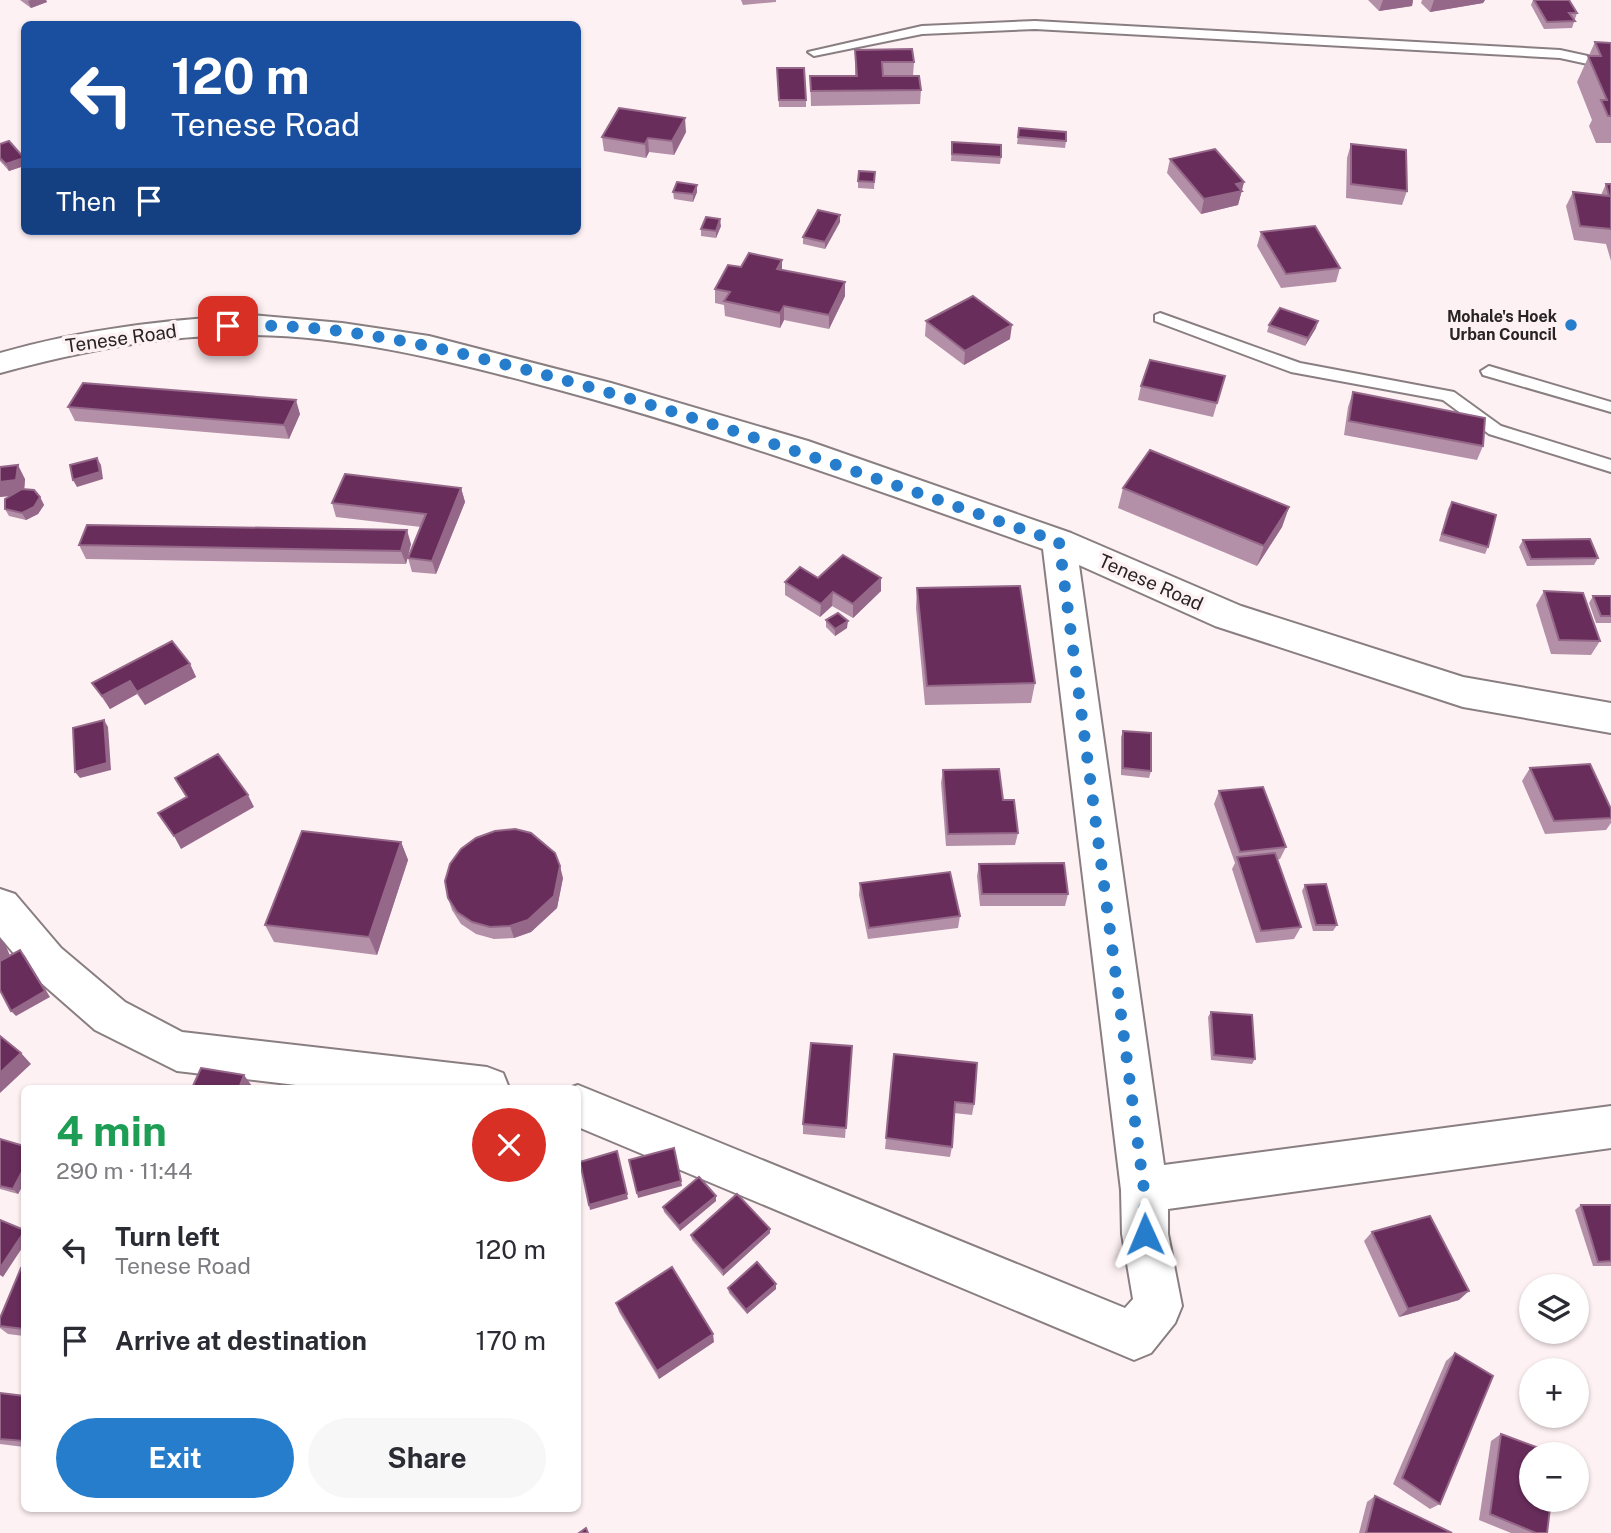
<!DOCTYPE html>
<meta charset="utf-8">
<style>
body{margin:0;font-family:"Public Sans",sans-serif;background:#f7f7f7;color:#2b2b33;height:100vh;display:flex;flex-direction:column;font-size:26px;white-space:nowrap}
*{box-sizing:border-box;margin:0}
p{font-size:23px;color:#7c7c81}
.icon{flex:none;width:38px;height:38px;fill:none;stroke:currentColor;stroke-width:2;stroke-linecap:round;stroke-linejoin:round}
.map{position:relative;flex:1;overflow:hidden}
.side{position:absolute;left:21px;top:1085px;width:560px;height:427px;display:flex;flex-direction:column;background:#fff;border-radius:10px;box-shadow:0 2px 5px #0004}
.side>*{flex:none}
.hud{position:absolute;left:21px;top:21px;width:560px;height:214px;border-radius:10px;box-shadow:0 2px 5px #0004;background:#1a4fa0;color:#fff;overflow:hidden}
.controls{position:absolute;left:1519px;top:1274px;display:grid;gap:14px}
.controls a{display:grid;place-items:center;width:70px;height:70px;border-radius:50%;background:#fff;box-shadow:0 2px 5px #0004;font-size:35px}
.pin{position:absolute;display:grid;place-items:center;width:60px;height:60px;color:#fff;margin:-30px;border-radius:14px;box-shadow:0 4px 10px #0006}
.me{position:absolute;width:77px;margin:-38px;rotate:359deg;stroke-linejoin:round;filter:drop-shadow(0 0 5px #0008)}
.turn{display:flex;align-items:center;gap:24px;height:147px;padding:0 35px;font-size:32px}
.turn .icon{width:91px;height:91px;stroke-width:2.5}
.turn b{display:block;font-size:49px;line-height:60px}
.then{display:flex;align-items:center;height:66px;padding:0 35px;background:#0003;gap:14px;font-size:26px}
.round{display:grid;place-items:center;flex:none;width:74px;height:74px;border-radius:37px;background:#f7f7f7}
.summary{display:flex;align-items:center;justify-content:space-between;height:119px;padding:0 35px}
h1{font-size:42px;font-weight:700;line-height:52px;color:#1e9e55}
.cta{display:flex;gap:14px;margin-top:auto;padding:14px 35px}
.cta a{flex:1;height:80px;border-radius:42px;background:#267dcb;color:#fff;font-size:28px;font-weight:700;line-height:80px;text-align:center}
.cta a+a{background:#f7f7f7;color:#2b2b33}
ul{padding:0;list-style:none}
li{display:flex;align-items:center;gap:21px;height:91px;padding:0 35px}
li div{flex:1}
li b{display:block;font-size:26px}
li em{font-style:normal}
.map>svg:first-child{display:block}
.lines{fill:none;stroke-linecap:round;stroke-linejoin:round}
.service-casing{stroke:#897e81;stroke-width:4}
.minor-casing{stroke:#897e81;stroke-width:4}
.service{fill:#fff;fill-rule:evenodd}
.minor{fill:#fff;fill-rule:evenodd}
.wall{fill:#b38fa8}
.shaded-wall{fill:#956889}
.building{fill:#682d5b;stroke:#956889;stroke-width:2}
.route{stroke:#267dcb;stroke-width:12;stroke-dasharray:0 21.6}
.poi-dot{fill:#267dcb;stroke:#fef1f4;stroke-width:2.5}
.labels{text-anchor:middle;dominant-baseline:central;stroke-width:7;stroke-linejoin:round;paint-order:stroke}
.far-poi-label{font-size:16px;font-weight:bold;fill:#282425;stroke:#fef1f4;text-anchor:end}
.street-label{font-size:19px;fill:#282425;stroke:#fef1f4}
</style>
<div class="map">
<svg width="1611" height="1533" viewBox="0 0 1611 1533">
<rect width="100%" height="100%" fill="#fef1f4"/>
<g class="lines">
<defs>
<g id="service">
<path d="M1035,21L1560,50L1611,61V69L1560,58L1035,29L922,34L814,56L808,52L922,26Z"/>
<path d="M1160,313L1300,363L1454,392L1501,426L1611,460V472L1489,434L1443,400L1291,372L1155,321V315Z"/>
<path d="M1489,366L1611,402V412L1483,375L1481,371Z"/>
</g>
<g id="minor">
<path d="M251,315L342,323L429,336L611,383L808,441L1071,533L1241,606L1463,677L1611,703V733L1463,707L1215,626L1079,565L1164,1165L1611,1106V1148L1168,1209V1234L1182,1306L1175,1323L1151,1353L1134,1360L578,1127V1088H569L578,1085L1125,1308L1133,1299L1122,1234L1121,1190L1043,549C874,489 706,428 533,383C441,359 347,336 251,335C165,334 82,351 0,373V353C83,329 165,320 251,315Z"/>
<path d="M0,889L15,894L61,948L125,1002L182,1032L487,1067L503,1073L509,1088H321L177,1071L95,1030L31,974L0,937Z"/>
</g>
</defs>
<!-- service casing -->
<use href="#service" class="service-casing"/>
<!-- minor casing -->
<use href="#minor" class="minor-casing"/>
<!-- service -->
<use href="#service" class="service"/>
<!-- minor -->
<use href="#minor" class="minor"/>
</g>
<!-- wall -->
<g class="wall">
<path d="M20,0H46L47,2L31,8Z"/>
<path d="M741,0H776V2L743,5Z"/>
<path d="M1368,0H1413L1412,6L1379,11Z"/>
<path d="M1422,0H1485L1483,3L1430,12L1421,3Z"/>
<path d="M1533,0H1569L1577,13L1572,28L1544,29L1531,5Z"/>
<path d="M1595,42L1611,43V143H1596L1589,126L1592,120L1577,82Z"/>
<path d="M855,50L914,62L913,76L921,90L920,104L811,106L810,76H855Z"/>
<path d="M777,68L806,100V107H779Z"/>
<path d="M1019,128L1066,141L1065,148L1017,144Z"/>
<path d="M686,132L674,155L649,152L646,158L604,151L602,137Z"/>
<path d="M952,142L1001,157L1000,164L951,161Z"/>
<path d="M0,144L24,158V166L9,171L0,161Z"/>
<path d="M1351,144L1407,191L1402,205L1346,198L1347,158Z"/>
<path d="M1170,159L1244,182L1238,205L1201,214L1167,173Z"/>
<path d="M875,172L874,189L858,188V181Z"/>
<path d="M1606,184H1611V261L1606,244L1574,240L1566,206L1573,192L1601,195Z"/>
<path d="M697,185V192L693,202L674,199L673,192Z"/>
<path d="M840,222L825,249L803,244V237Z"/>
<path d="M721,226L716,238L701,236V229Z"/>
<path d="M1261,232L1340,268L1336,282L1281,288L1257,246Z"/>
<path d="M741,267L845,282V296L829,329L784,320L780,328L725,316L724,305L715,303V289Z"/>
<path d="M926,321L1010,339L964,365L925,336Z"/>
<path d="M1269,325L1316,328L1305,346L1267,332Z"/>
<path d="M1225,376L1213,417L1138,400L1141,386Z"/>
<path d="M1353,392L1483,446L1477,460L1344,435L1348,407Z"/>
<path d="M68,407L300,414L289,439L75,421Z"/>
<path d="M0,467L25,479L24,489L40,497L44,505L38,514L26,520L9,516L5,509L11,496L0,497Z"/>
<path d="M461,488L465,502L436,574L412,572L408,558L421,527L336,517L332,503Z"/>
<path d="M1123,488L1289,507L1282,527L1257,566L1118,508Z"/>
<path d="M1452,502L1488,547L1485,554L1439,541L1448,509Z"/>
<path d="M1523,540L1598,558L1594,565L1527,566L1519,547Z"/>
<path d="M411,544L406,564L86,559L79,545Z"/>
<path d="M818,578L881,591L853,618L832,606L820,617L785,595V582Z"/>
<path d="M917,588L1035,683L1031,703L925,705L916,608Z"/>
<path d="M1544,591L1600,641L1591,655L1551,654L1536,605Z"/>
<path d="M1593,596H1611V623H1596L1589,603Z"/>
<path d="M826,620L847,628L835,636L826,627Z"/>
<path d="M190,664L196,677L145,705L137,694L110,709L92,683Z"/>
<path d="M1123,731L1151,771L1149,778L1121,775V737Z"/>
<path d="M1530,768L1611,809V823L1606,830L1545,834L1522,781Z"/>
<path d="M943,770L1003,800L1018,833L1015,845L946,846L941,783Z"/>
<path d="M1219,791L1286,847L1280,859L1277,860L1301,927L1294,939L1256,943L1232,869L1235,863L1214,804Z"/>
<path d="M401,842L408,860L377,955L274,942L265,925Z"/>
<path d="M979,864L1068,894L1065,906H980L977,876Z"/>
<path d="M563,878L557,908L531,932L514,938L494,939L476,934L461,924L452,910L448,898Z"/>
<path d="M860,883L960,916L958,928L868,939L859,895Z"/>
<path d="M1305,885L1337,925L1333,931H1313L1302,891Z"/>
<path d="M1211,1012L1255,1059L1252,1064L1211,1060L1208,1017Z"/>
<path d="M852,1046L845,1138L803,1134V1124Z"/>
<path d="M894,1054L974,1104L972,1115L954,1113L952,1147L950,1157L885,1149Z"/>
<path d="M0,1139L24,1146V1183L18,1194L0,1189Z"/>
<path d="M716,1196V1201L680,1231L664,1212L663,1207Z"/>
<path d="M1581,1205H1611V1266H1593L1575,1210Z"/>
<path d="M1372,1232L1459,1300L1399,1317L1364,1241Z"/>
<path d="M770,1233L723,1276L692,1240L691,1235Z"/>
<path d="M24,1269V1336L8,1334L0,1328V1318Z"/>
<path d="M776,1284V1289L747,1314L729,1293L728,1288Z"/>
<path d="M616,1303L714,1342L659,1379L619,1312Z"/>
<path d="M1455,1353L1440,1504L1430,1509L1393,1484L1446,1361Z"/>
<path d="M0,1393L24,1396V1447L0,1444Z"/>
<path d="M1501,1434L1547,1533H1511L1479,1520L1491,1441Z"/>
<path d="M1375,1496L1452,1533H1359L1367,1502Z"/>
</g>
<!-- shaded-wall -->
<g class="shaded-wall">
<path d="M31,0H46L47,2L31,8L28,1Z"/>
<path d="M1383,0H1413L1412,6L1379,11Z"/>
<path d="M1434,0H1485L1483,3L1430,12Z"/>
<path d="M685,118L686,132L674,155L672,141Z"/>
<path d="M648,138L649,152L646,158L645,144Z"/>
<path d="M24,158V166L9,171L6,164Z"/>
<path d="M1244,182L1238,205L1201,214L1204,199L1236,184Z"/>
<path d="M697,185V192L693,202V194Z"/>
<path d="M840,215V222L825,249V242Z"/>
<path d="M720,219L721,226L716,238V231Z"/>
<path d="M782,260V274L777,269Z"/>
<path d="M845,282V296L829,329V315Z"/>
<path d="M784,306V320L780,328V313Z"/>
<path d="M1318,321L1316,328L1305,346L1308,338Z"/>
<path d="M1012,325L1010,339L964,365L965,351Z"/>
<path d="M296,400L300,414L289,439L284,425Z"/>
<path d="M97,458L101,465L103,479L77,487L73,480Z"/>
<path d="M18,465L25,479L24,494L0,497V482Z"/>
<path d="M461,488L465,502L436,574L432,561Z"/>
<path d="M40,497L44,505L38,514L26,520L22,513Z"/>
<path d="M1289,507L1282,527L1257,566L1264,546Z"/>
<path d="M407,530L411,544L406,564L401,551Z"/>
<path d="M881,578V591L853,618V604Z"/>
<path d="M833,592L832,606L820,617L821,604Z"/>
<path d="M848,621L847,628L835,636V629Z"/>
<path d="M190,664L196,677L145,705L137,692Z"/>
<path d="M130,681L137,694L110,709L102,696Z"/>
<path d="M104,720L108,727L111,770L80,778L75,772Z"/>
<path d="M248,795L254,807L181,849L174,836Z"/>
<path d="M401,842L408,860L377,955L369,937Z"/>
<path d="M560,866L563,878L557,908L531,932L514,938L510,926Z"/>
<path d="M0,939L5,944L12,960L0,967Z"/>
<path d="M20,950L25,956L50,997L16,1016L11,1011Z"/>
<path d="M21,1053L31,1064L0,1093V1073Z"/>
<path d="M244,1075L252,1086L250,1088H239Z"/>
<path d="M617,1151L628,1199L590,1210L589,1205Z"/>
<path d="M24,1168V1183L18,1194L13,1189Z"/>
<path d="M681,1181L682,1186L638,1198L637,1193Z"/>
<path d="M716,1196V1201L680,1231L679,1226Z"/>
<path d="M770,1229V1233L723,1276V1271Z"/>
<path d="M24,1232V1245L3,1277L0,1275V1268Z"/>
<path d="M776,1284V1289L747,1314L746,1310Z"/>
<path d="M1469,1291L1459,1300L1399,1317L1408,1309Z"/>
<path d="M713,1334L714,1342L659,1379L657,1371Z"/>
</g>
<!-- building -->
<g class="building">
<path d="M1534,0H1569L1577,13H1569L1575,21L1547,22Z"/>
<path d="M1595,42L1611,43V116H1608L1601,100H1607L1588,56H1601Z"/>
<path d="M912,49L914,62H882L883,76H919L921,90L811,91L810,76H857L855,50Z"/>
<path d="M777,68H804L806,100H779Z"/>
<path d="M619,108L685,118L672,141L648,138L645,144L602,137Z"/>
<path d="M1019,128L1066,132V141L1018,137Z"/>
<path d="M9,141L24,158L6,164L0,158V144Z"/>
<path d="M952,142L1001,145V157L952,154Z"/>
<path d="M1351,144L1406,150L1407,191L1351,184Z"/>
<path d="M1215,149L1244,182L1236,184L1242,191L1204,199L1170,159Z"/>
<path d="M859,171L875,172L874,182L858,181Z"/>
<path d="M677,182L697,185L693,194L673,192Z"/>
<path d="M1606,184H1611V229L1580,226L1573,192L1609,196Z"/>
<path d="M818,210L840,215L825,242L803,237Z"/>
<path d="M706,217L720,219L716,231L701,229Z"/>
<path d="M1315,226L1340,268L1286,274L1261,232Z"/>
<path d="M749,253L782,260L777,269L845,282L829,315L784,306L780,313L724,301L730,292L715,289L728,265L741,267Z"/>
<path d="M973,296L1012,325L965,351L926,321Z"/>
<path d="M1280,308L1318,321L1308,338L1269,325Z"/>
<path d="M1150,360L1225,376L1217,403L1141,386Z"/>
<path d="M83,383L296,400L284,425L68,407Z"/>
<path d="M1353,392L1485,418L1483,446L1349,421Z"/>
<path d="M1150,450L1289,507L1264,546L1123,488Z"/>
<path d="M97,458L100,472L73,480L70,465Z"/>
<path d="M18,465L16,480L0,482V467Z"/>
<path d="M345,474L461,488L432,561L408,558L426,514L332,503Z"/>
<path d="M22,489L34,490L40,497L34,507L22,513L5,509V499Z"/>
<path d="M1452,502L1496,515L1488,547L1442,534Z"/>
<path d="M87,525L407,530L401,551L79,545Z"/>
<path d="M1590,539L1598,558L1531,559L1523,540Z"/>
<path d="M843,555L881,578L853,604L833,592L821,604L785,582L800,567L818,578Z"/>
<path d="M1020,586L1035,683L927,686L917,588Z"/>
<path d="M1544,591L1583,593L1600,641L1559,640Z"/>
<path d="M1593,596H1611V616H1601Z"/>
<path d="M838,613L848,621L835,629L826,620Z"/>
<path d="M172,641L190,664L137,692L130,681L102,696L92,683Z"/>
<path d="M104,720L107,763L75,772L73,728Z"/>
<path d="M1123,731L1151,733V771L1123,768Z"/>
<path d="M218,754L248,795L174,836L158,813L187,797L175,778Z"/>
<path d="M1590,764L1611,809V818L1554,821L1530,768Z"/>
<path d="M999,769L1003,800H1014L1018,833L948,834L943,770Z"/>
<path d="M1263,787L1286,847L1240,852L1219,791Z"/>
<path d="M515,829L531,833L555,853L560,866L554,896L528,920L510,926L490,927L472,922L457,912L448,898L445,881L450,864L461,849L476,838L495,831Z"/>
<path d="M302,831L401,842L369,937L265,925Z"/>
<path d="M1275,853L1301,927L1261,931L1237,857Z"/>
<path d="M1064,863L1068,894H982L979,864Z"/>
<path d="M950,872L960,916L869,928L860,883Z"/>
<path d="M1326,884L1337,925H1316L1305,885Z"/>
<path d="M20,950L45,991L11,1011L0,990V961Z"/>
<path d="M1211,1012L1252,1015L1255,1059L1214,1055Z"/>
<path d="M0,1036L21,1053L0,1073Z"/>
<path d="M811,1043L852,1046L846,1128L803,1124Z"/>
<path d="M894,1054L977,1063L974,1104L955,1102L952,1147L886,1138Z"/>
<path d="M201,1068L244,1075L239,1088H192Z"/>
<path d="M0,1139L24,1146V1168L13,1189L0,1186Z"/>
<path d="M674,1148L681,1181L637,1193L629,1160Z"/>
<path d="M617,1151L627,1194L589,1205L580,1162Z"/>
<path d="M699,1177L716,1196L679,1226L663,1207Z"/>
<path d="M737,1194L770,1229L723,1271L691,1235Z"/>
<path d="M1581,1205H1611V1261L1598,1262Z"/>
<path d="M1430,1216L1469,1291L1408,1309L1372,1232Z"/>
<path d="M0,1220L24,1230V1232L0,1268Z"/>
<path d="M757,1262L776,1284L746,1310L728,1288Z"/>
<path d="M672,1267L713,1334L657,1371L616,1303Z"/>
<path d="M21,1268L24,1269V1329L0,1326V1318Z"/>
<path d="M1455,1353L1493,1376L1440,1504L1402,1478Z"/>
<path d="M0,1393L24,1396V1441L0,1439Z"/>
<path d="M1501,1434L1555,1454H1531V1500H1551L1547,1533H1536L1490,1514Z"/>
<path d="M1375,1496L1452,1533H1366Z"/>
<path d="M586,1528L588,1533H579Z"/>
</g>
<g class="lines">
<!-- route -->
<path class="route" d="M228,326C334,321 444,348 546,375C720,422 889,483 1059,542L1144,1190L1145,1234"/>
</g>
<!-- markers -->
<circle class="poi-dot" cx="1571" cy="325" r="7"/>
<g class="labels">
<!-- far-poi labels -->
<g class="far-poi-label">
<text x="1557" y="316">Mohale's Hoek<tspan x="1557" dy="18">Urban Council</tspan></text>
</g>
<!-- street labels -->
<g class="street-label">
<text transform="translate(121 338) rotate(-8)">Tenese Road</text>
<text transform="translate(1151 582) rotate(24)">Tenese Road</text>
</g>
</g>
</svg>
<div class="controls">
<a><svg class="icon" aria-label="layers" viewBox="0 0 24 24"><path d="M12 4l9 5-9 5-9-5zM3 14l9 5 9-5"/></svg></a>
<a>+</a>
<a>−</a>
</div>
<div class="pin" style="left:228px;top:326px;background:#d93025"><svg class="icon" aria-label="arrive" viewBox="0 0 24 24"><path d="M6 21V4h12l-3 4 3 4H6"/></svg></div>
<svg class="me" style="left:1145px;top:1234px" viewBox="-20 -20 40 40"><path d="M0-17L14 15 0 8-14 15z" fill="#267dcb" stroke="#fff" stroke-width="4"/></svg>
<div class="hud">
<div class="turn"><svg class="icon" aria-label="left" viewBox="0 0 24 24"><path d="M17 20v-9H6M10 6l-5 5 5 5"/></svg><div><b>120 m</b>Tenese Road</div></div>
<div class="then">Then<svg class="icon" aria-label="arrive" viewBox="0 0 24 24"><path d="M6 21V4h12l-3 4 3 4H6"/></svg></div>
</div>
<section class="side">
<div class="summary"><div><h1>4 min</h1><p>290 m · 11:44</p></div><a class="round" style="background:#d93025;color:#fff"><svg class="icon" aria-label="close" viewBox="0 0 24 24"><path d="M6 6l12 12M18 6L6 18"/></svg></a></div>
<ul>
<li><svg class="icon" aria-label="left" viewBox="0 0 24 24"><path d="M17 20v-9H6M10 6l-5 5 5 5"/></svg><div><b>Turn left</b><p>Tenese Road</p></div><em>120 m</em></li>
<li><svg class="icon" aria-label="arrive" viewBox="0 0 24 24"><path d="M6 21V4h12l-3 4 3 4H6"/></svg><div><b>Arrive at destination</b></div><em>170 m</em></li>
</ul>
<div class="cta"><a>Exit</a><a>Share</a></div>
</section>
</div>
